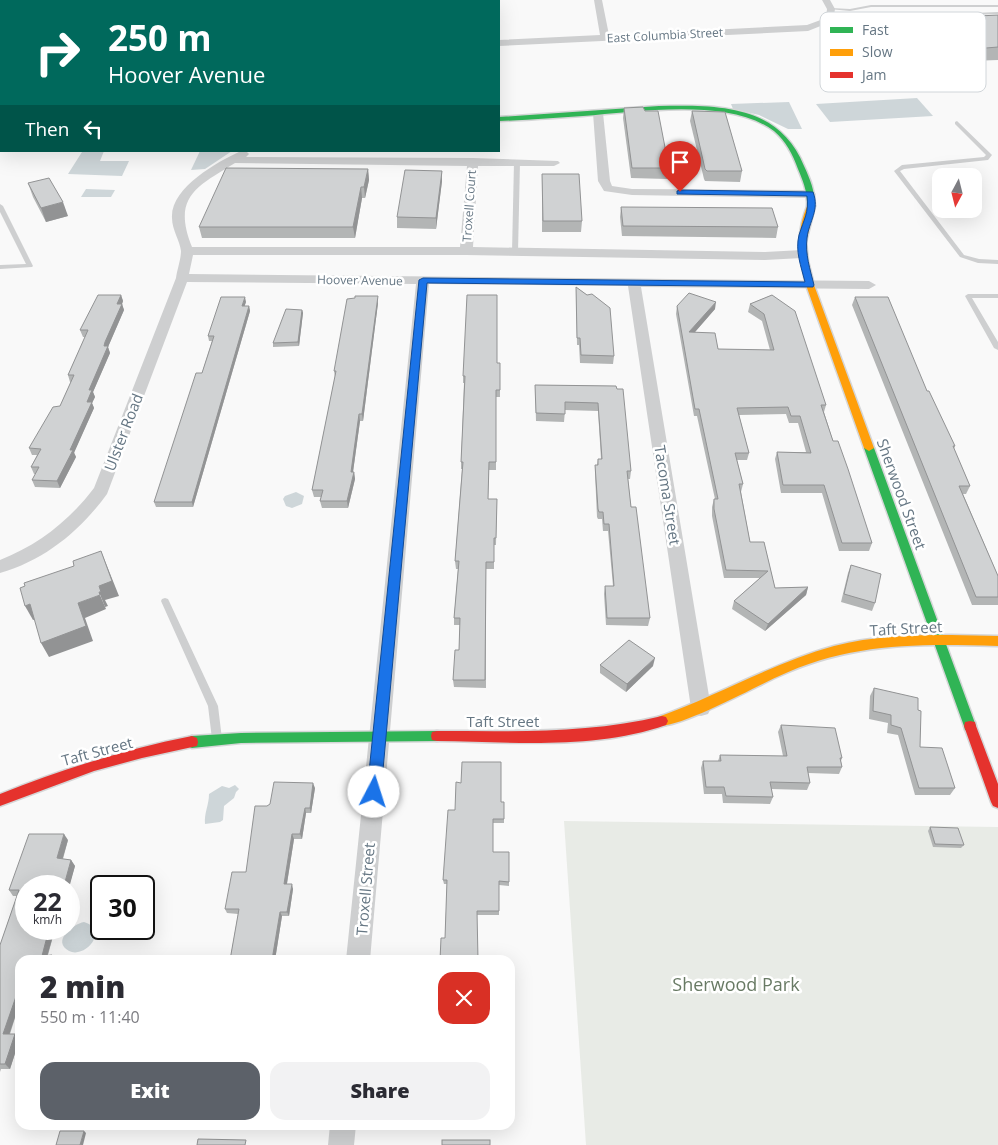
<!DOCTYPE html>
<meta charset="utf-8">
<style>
body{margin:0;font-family:"Open Sans",sans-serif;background:#f2f2f3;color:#2b2b33;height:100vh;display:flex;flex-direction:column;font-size:19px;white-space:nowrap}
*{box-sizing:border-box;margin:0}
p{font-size:16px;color:#7c7c81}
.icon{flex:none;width:28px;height:28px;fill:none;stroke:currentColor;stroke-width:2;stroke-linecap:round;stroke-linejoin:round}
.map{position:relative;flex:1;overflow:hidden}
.panel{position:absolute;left:15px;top:955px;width:500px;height:175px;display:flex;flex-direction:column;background:#fff;border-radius:15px;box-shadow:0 5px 20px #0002}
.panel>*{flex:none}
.hud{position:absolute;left:0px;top:0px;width:500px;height:152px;box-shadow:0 5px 20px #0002;background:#00695c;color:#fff;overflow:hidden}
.needle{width:32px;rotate:187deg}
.fabs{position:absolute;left:932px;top:168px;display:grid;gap:10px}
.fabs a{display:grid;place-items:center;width:50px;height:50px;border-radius:10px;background:#fff;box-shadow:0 5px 20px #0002;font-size:25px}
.speed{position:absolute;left:15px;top:875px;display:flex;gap:10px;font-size:25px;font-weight:700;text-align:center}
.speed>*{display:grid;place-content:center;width:65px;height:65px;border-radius:50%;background:#fff;box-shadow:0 5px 20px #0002;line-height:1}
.speed small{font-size:12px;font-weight:400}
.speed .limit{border:2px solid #111;border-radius:8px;background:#fff;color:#111}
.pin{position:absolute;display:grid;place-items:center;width:42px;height:42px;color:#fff;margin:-51px -21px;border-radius:50% 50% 50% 0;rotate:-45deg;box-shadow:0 0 5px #0007}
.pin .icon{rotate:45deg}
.me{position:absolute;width:55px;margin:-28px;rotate:5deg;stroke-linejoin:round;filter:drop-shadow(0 0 4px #0008)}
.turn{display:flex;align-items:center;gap:18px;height:105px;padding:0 25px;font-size:22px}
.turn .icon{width:65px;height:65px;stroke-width:2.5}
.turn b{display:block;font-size:35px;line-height:42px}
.then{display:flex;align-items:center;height:48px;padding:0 25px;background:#0003;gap:10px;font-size:19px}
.round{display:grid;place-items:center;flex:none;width:52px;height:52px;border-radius:15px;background:#f2f2f3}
.head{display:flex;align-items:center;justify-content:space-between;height:85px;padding:0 25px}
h1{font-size:30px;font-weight:800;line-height:38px}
.action{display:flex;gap:10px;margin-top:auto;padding:10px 25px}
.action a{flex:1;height:58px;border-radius:15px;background:#5c6169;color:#fff;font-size:20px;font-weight:800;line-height:58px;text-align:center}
.action a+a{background:#f2f2f3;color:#2b2b33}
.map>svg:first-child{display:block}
.green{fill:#e8ebe6}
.water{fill:#ced6d9}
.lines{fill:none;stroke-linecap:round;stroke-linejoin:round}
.fast-casing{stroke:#d5d6d7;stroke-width:3}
.slow-casing{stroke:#d5d6d7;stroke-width:3}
.jam-casing{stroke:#d5d6d7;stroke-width:3}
.lane{fill:#cecfd0;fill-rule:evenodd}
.street{fill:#cecfd0;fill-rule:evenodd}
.fast{fill:#30b455;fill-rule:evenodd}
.slow{fill:#ff9f0a;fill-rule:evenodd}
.jam{fill:#e5322d;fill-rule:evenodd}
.wall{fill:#b3b5b5}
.shaded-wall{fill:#929394}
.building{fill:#d0d2d3;stroke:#929394}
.route{fill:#1a73e8;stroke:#114b97}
.labels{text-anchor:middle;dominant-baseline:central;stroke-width:5;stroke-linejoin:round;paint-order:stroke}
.far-street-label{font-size:12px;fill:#657683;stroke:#fff}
.street-label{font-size:15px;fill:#657683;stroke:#fff}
.near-park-label{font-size:18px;fill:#687a64;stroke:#fff}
.key{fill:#fff;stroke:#d1d6da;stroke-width:1}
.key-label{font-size:14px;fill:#657683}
</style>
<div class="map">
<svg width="998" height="1145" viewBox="0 0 998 1145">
<rect width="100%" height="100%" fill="#f9f9f9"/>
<!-- green -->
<path class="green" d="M564,821L998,827V1145H586Z"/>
<!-- water -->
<g class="water">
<path d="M917,98L933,116L830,122L816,104Z"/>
<path d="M789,102L802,129H788L759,115L733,109L731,104Z"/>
<path d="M104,151L100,161H129L122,176L68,174L82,152Z"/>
<path d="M200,151H232L205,169L191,170Z"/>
<path d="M86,189L115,190L111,197H81Z"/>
<path d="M296,492L304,496L302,504L292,508L286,506L283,499L285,496Z"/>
<path d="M235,785L239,789L236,792L234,798L224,806L223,820L220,822L205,824C204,813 209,805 209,794L222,786L229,788Z"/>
<path d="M84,922C110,930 85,959 69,951C51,941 73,924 84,922Z"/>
</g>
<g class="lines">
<defs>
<g id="fast">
<path d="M659,106C717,105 779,104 804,166C810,179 815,191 815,206L811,208L807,206C808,193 803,181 798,169C793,155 786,141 774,131C729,97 636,112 583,116C555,118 527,120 499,121V117Z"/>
<path d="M869,445L874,448L976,726L975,730L970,731L965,730L964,726L864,448Z"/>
<path d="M437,731L442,732L443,736L442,740L437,741L241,743L192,748L187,746L186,742L187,738L192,736L241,733Z"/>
</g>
<g id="slow">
<path d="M808,204L815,206L806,242L808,261L814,285L874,448L869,451L864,448L806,285C799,255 795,234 808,204Z"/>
<path d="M951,635L998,636V646C918,644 852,642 777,677C757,686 674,731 658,725L656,721L658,717C717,696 773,663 834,646C872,636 912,635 951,635Z"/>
</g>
<g id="jam">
<path d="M662,716L666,717L668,721L666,725C594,750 512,742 437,741L432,740L431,736L432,732L437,731C513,731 588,734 662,716Z"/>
<path d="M970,721L975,722L976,726L998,784V808L993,806L991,802L964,726L965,722Z"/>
<path d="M192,736L197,738L198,742L197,746L142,758L94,771L0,806V794C63,769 126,749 192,736Z"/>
</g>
</defs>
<!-- fast casing -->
<use href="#fast" class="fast-casing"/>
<!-- slow casing -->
<use href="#slow" class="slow-casing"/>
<!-- jam casing -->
<use href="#jam" class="jam-casing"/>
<!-- lane -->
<g class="lane">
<path d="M871,5H998V7H871L850,11L829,9L831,8L850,9Z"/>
<path d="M998,12V14L878,19L872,18L888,35L897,38L912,48L927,66L923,71C898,70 893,59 880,40L883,36L866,16L868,15L878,17ZM887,38C902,43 912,54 923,66L921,68C901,67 896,55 884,40Z"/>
<path d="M957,121L991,154L992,155L988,160L904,169L900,171L964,255L979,259L998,260V264L978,263L960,257L894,171L902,165L984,157L986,155L955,124V122Z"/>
<path d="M517,160L520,162L518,252L515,254L512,252L514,162Z"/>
<path d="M0,204L3,206L33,266L32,267L0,269V265L26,264L0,212Z"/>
<path d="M998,294V298H972L998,342V350L994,348L965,296L968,294Z"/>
<path d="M165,598L168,599L169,601L218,706L222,739L221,742L217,743L213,742L212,739L208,706L161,601L162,599Z"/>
</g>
<!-- street -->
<g class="street">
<rect x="466" y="0" width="8" height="1"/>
<path d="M594,0H602L609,35L807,25L826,18L827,9L822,0H830L835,9L833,21L808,31L499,46V40L600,35Z"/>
<rect x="0" y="65" width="1" height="6"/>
<path d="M598,110L603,113L610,181L612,186L632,189L810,190L816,194L810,198L632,195L604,191L598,181L593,113Z"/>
<path d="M241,151L247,152L249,154L246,157L473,158L558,161L560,163L554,166H478L473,247L765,252L802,250L808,254L802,258L765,260L466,255H193L189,274L869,281L876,285L869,289L641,287L711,708L708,714L701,716L694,714L691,708L628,286L429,284L370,960H346L416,284L187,282L107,494C80,531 45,560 0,573V560C38,545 69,521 94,488L176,278C177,270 181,259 181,251C180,241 172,230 172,218C170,188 217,162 241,151ZM235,163L467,166L460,247H192C172,197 196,187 235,163Z"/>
<path d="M330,1125H356L354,1145H328Z"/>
</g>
<!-- fast -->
<use href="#fast" class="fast"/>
<!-- slow -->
<use href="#slow" class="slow"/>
<!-- jam -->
<use href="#jam" class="jam"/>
</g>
<!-- wall -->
<g class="wall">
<path d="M998,15V60L970,61L937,30L940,18Z"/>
<path d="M624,108L645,111L669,168L667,179L631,178L623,118Z"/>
<path d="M692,111L742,171L740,182L705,181L704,179L690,121Z"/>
<path d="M368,169L369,180L365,198H362L355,238H202L199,227Z"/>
<path d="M442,171V181L436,229L397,228V217Z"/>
<path d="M542,174L582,221L581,232H542Z"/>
<path d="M28,183L68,216L46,222L33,197Z"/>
<path d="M621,207L778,227L776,238L622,236L620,217Z"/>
<path d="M576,287L587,295L614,356L613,364L580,363L579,345H577Z"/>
<path d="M121,295L123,301L122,304L124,310L108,347L110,353L93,392L95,397L92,403L94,408L74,452L76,457L60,488L35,487L32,480L36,474H34L31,467L37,455H32L29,448L60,406L71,382H70L68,375L85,337H83L80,330Z"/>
<path d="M772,295L826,405L824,412L833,441L872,543L869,551H839L822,493H781L775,459L777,452H806L798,423H789L786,414L739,415L749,453L747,460H737L743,484L741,492L750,542H764L775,588L808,587L806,595L765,631L732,609L734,601L760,578H724L712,516V507L714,499H715L697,416H694L676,314L677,306L715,309L695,332L718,349L770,350L762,321L748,312L750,304Z"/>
<path d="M855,297L927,391L955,446L954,449L970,486L966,494H963L998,576V605H972L852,305Z"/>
<path d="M246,302L244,306H249L250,311L193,507H156L154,502L202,373L212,341H209L208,336Z"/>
<path d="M378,303L363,421H360L353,472H354L355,479L348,508H322L320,501L321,497H314L312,490L335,377L334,371Z"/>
<path d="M302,310L303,313L299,346L273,347V343Z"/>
<path d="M497,363H500V397H496V470H489L488,499H497L496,545H494V569H486V688L454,687L453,680L459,650L460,625H454V618L458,569H456L455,561L462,469H461V462L464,383H463V376Z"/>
<path d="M535,385L616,386L631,471L630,479H628L631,507L650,618L648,626L606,625L604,594L605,586H613L608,531H603L602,519H598L597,517L595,473V465H597L598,459H601L598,411L565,410L564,422L536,421Z"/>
<path d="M851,565L875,603L872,611L841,602L848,573Z"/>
<path d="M600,665L653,666L626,692L600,673Z"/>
<path d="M874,688L918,710L920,747L955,788L950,795H915L898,735L887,733L888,723L869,719L870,696Z"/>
<path d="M781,725L842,758L841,761L842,767L839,774L808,773L810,783L807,790L771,789L773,797L770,804L723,803L722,794H704L701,768L703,761H718L720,755L783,756L778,732Z"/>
<path d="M315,788L311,813H306L302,839H294L287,884L293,889L289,916H282L275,960H230L238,914L227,913L225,909L246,872L267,806Z"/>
<path d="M501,802H504V823H493V852H509V886L499,885V915H477L445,938L447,884H444L443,880L455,810Z"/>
<path d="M930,827L964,845L961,848L933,847L928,831Z"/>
<path d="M68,840L63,859L71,860L75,866L69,886H26V929H55L48,955L20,960V1002L10,1034L20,1038L10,1069H1L0,1072V945L17,896H13L9,890Z"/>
</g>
<!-- shaded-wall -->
<g class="shaded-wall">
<path d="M368,169L369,180L365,198L364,187Z"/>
<path d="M442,171V181L436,229V218Z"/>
<path d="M361,187L362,198L355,238L353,227Z"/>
<path d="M63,202L68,216L46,222L41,208Z"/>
<path d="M121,295L123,301L122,304L124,310L108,347L110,353L93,392L95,397L92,403L94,408L74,453L76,457L60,488L57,481L87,402L89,390L104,346L117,304Z"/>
<path d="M378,296V303L363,421L362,414Z"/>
<path d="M245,297L246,302L243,311L242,306Z"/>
<path d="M716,302L715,309L688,340L689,332Z"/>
<path d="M249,306L250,311L193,507L192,502Z"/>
<path d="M302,310L303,313L299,346L298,342Z"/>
<path d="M359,414L360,421L352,479L351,472Z"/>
<path d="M354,472L355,479L348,508L347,501Z"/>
<path d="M101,551L119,596L105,600L108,606L105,607L99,592Z"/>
<path d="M808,587L806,595L765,631L768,624Z"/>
<path d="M100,595L106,609L85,618L93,641L49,657L41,643L78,603Z"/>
<path d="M30,604L37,619L33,620L25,606Z"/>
<path d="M655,658L653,666L626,692L627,684Z"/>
<path d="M313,783L315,788L311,813L310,808Z"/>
<path d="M305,808L306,813L302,839L300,834Z"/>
<path d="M64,834L68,840L61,864L57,858Z"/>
<path d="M292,834L294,839L286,889L284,884Z"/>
<path d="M71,860L75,866L69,888V886H68L65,882Z"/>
<path d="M292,884L293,889L289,916L287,912Z"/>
<path d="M280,912L282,916L275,960H272Z"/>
<path d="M49,929H55L46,960L42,956Z"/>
<path d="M52,955L56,960H51Z"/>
<path d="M19,985L20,1002L8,1038L3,1034Z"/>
<path d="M15,1034L20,1038L10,1069L5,1064Z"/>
<path d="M84,1131L86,1133L83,1145H80Z"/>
</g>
<!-- building -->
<g class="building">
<path d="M998,15V47L974,49L940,18Z"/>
<path d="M643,107L645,111H658L669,168H632L624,108Z"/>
<path d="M692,111L725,112L742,171H707L705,169Z"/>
<path d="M226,168L368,169L364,187H361L353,227H199Z"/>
<path d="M405,170L442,171L436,218L397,217Z"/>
<path d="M542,174H579L582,221H543Z"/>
<path d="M49,178L63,202L41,208L28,183Z"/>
<path d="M621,207L772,208L778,227L623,226Z"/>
<path d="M576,287L587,295L592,294L610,308L614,356L581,355L580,338H577Z"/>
<path d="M689,293L716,302L689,332L715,333L718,349L774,350L764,314L750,304L772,295L795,311L826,405H821L833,441H838L848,469L872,543H842L824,485H783L777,452L811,453L800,416H791L788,407L737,408L749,453H735L743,484H739L750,542H764L775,588L808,587L768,624L734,601L768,571L726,570L714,509V499H718L699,409H695L677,306Z"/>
<path d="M98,295H121L117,304H122L105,342L104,346H108L89,390H92L87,402H92L70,450H73L57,481L32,480L39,467H31L41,449L29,448L53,407L60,406L74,375H68L88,330H80Z"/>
<path d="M467,295H497V363H500V390H496V462H489L488,499H497L496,538H494V562H486L485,680H453L455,650H459L460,618H454L459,561H455L463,462H461L465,376H463Z"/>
<path d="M355,296H378L362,414H359L351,472H354L347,501H320L323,490H312L336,371H334L347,299L355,298Z"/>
<path d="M221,297H245L242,306H249L192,502H154L196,373H202L214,336H208Z"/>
<path d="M855,297H888L927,391H929L955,446H953L970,486H959L998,576V597H976Z"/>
<path d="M286,309L302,310L298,342L273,343Z"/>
<path d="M535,385L616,386L617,389H623L631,471H627L631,507H636L650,618H607L605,586H614L609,524H604L603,512H599L598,509L595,465H598V459H602L598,403L565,402V414L536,413Z"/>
<path d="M101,551L112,581L99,586L101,592H99L100,595L78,603L86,626L41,643L30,604L25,606L20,588L25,586L24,583L74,566L73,561Z"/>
<path d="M851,565L881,574L875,603L844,594Z"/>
<path d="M629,640L655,658L627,684L600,665Z"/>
<path d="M874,688L918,698V710L921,711L920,747L942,748L955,788H919L901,728L891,725V715L873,711Z"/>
<path d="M781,725L835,728L842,758H840L842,767H807L810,783L770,782L773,797L726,796L724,787H706L703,761H721L720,755L787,756Z"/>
<path d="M462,762H501V802H504V819H493V852H509V882L499,881V911H477L478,960H440L441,938H445L447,880H443L448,810H455L456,782L461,783Z"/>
<path d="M274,782L313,783L310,808H305L300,834H292L284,884H292L287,912H280L272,960H230L239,909H225L232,872H246L255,806H267L270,804Z"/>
<path d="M930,827L958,828L964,845L935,844Z"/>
<path d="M29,834H64L57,858L71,860L65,882H52L51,886H26V929H49L42,956L52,955L51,960H20V985L3,1034H15L5,1064H0V945L19,890H9Z"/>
<path d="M60,1131H84L80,1145H56Z"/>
<path d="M198,1139L246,1140L245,1145H197Z"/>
<rect x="442" y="1140" width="48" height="5"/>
</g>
<!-- route -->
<path class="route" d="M680,190L813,192C820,210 809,221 807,238C805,254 810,269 814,285L813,287L427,283L381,792L379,796L374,798L369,796L367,792L419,280L423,278L805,282C801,266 795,251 799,235C804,219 809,213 807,196L677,194V191Z"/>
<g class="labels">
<!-- far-street labels -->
<g class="far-street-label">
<text transform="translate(665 35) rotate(-3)">East Columbia Street</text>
<text transform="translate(469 206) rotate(-86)">Troxell Court</text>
<text transform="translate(360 280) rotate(1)">Hoover Avenue</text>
</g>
<!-- street labels -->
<g class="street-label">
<text transform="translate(123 432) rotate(-69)">Ulster Road</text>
<text transform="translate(902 494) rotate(70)">Sherwood Street</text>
<text transform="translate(668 495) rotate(81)">Tacoma Street</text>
<text transform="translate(906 628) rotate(-3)">Taft Street</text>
<text x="503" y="721">Taft Street</text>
<text transform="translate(97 751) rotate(-15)">Taft Street</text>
<text transform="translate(365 889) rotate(-85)">Troxell Street</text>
</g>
<!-- near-park labels -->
<g class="near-park-label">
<text x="736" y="984">Sherwood Park</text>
</g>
</g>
<!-- legend -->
<rect x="820" y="12" width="166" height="80" rx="8" class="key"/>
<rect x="830" y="27" width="23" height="6" fill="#30b455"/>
<rect x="830" y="49" width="23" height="7" fill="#ff9f0a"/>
<rect x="830" y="72" width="23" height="6" fill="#e5322d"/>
<g class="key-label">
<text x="862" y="35">Fast</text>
<text x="862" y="57">Slow</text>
<text x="862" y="80">Jam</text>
</g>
</svg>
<div class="fabs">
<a><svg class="needle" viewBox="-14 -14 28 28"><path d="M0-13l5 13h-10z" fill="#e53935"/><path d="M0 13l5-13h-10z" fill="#7c7c81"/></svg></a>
</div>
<div class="speed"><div>22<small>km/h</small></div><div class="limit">30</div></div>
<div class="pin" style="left:680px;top:192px;background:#d93025"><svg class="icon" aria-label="arrive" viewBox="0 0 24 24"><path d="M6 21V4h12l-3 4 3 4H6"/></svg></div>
<svg class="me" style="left:374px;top:792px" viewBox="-20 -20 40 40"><circle r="19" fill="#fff"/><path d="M0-13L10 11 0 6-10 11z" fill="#1a73e8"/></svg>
<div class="hud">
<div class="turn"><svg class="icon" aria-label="right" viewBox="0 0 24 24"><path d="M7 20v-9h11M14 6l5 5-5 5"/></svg><div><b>250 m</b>Hoover Avenue</div></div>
<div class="then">Then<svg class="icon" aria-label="left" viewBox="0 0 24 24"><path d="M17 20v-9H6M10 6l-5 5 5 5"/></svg></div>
</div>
<section class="panel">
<div class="head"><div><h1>2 min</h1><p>550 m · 11:40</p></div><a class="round" style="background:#d93025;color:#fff"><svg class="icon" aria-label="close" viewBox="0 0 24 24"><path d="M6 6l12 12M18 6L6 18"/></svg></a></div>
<div class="action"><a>Exit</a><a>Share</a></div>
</section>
</div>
